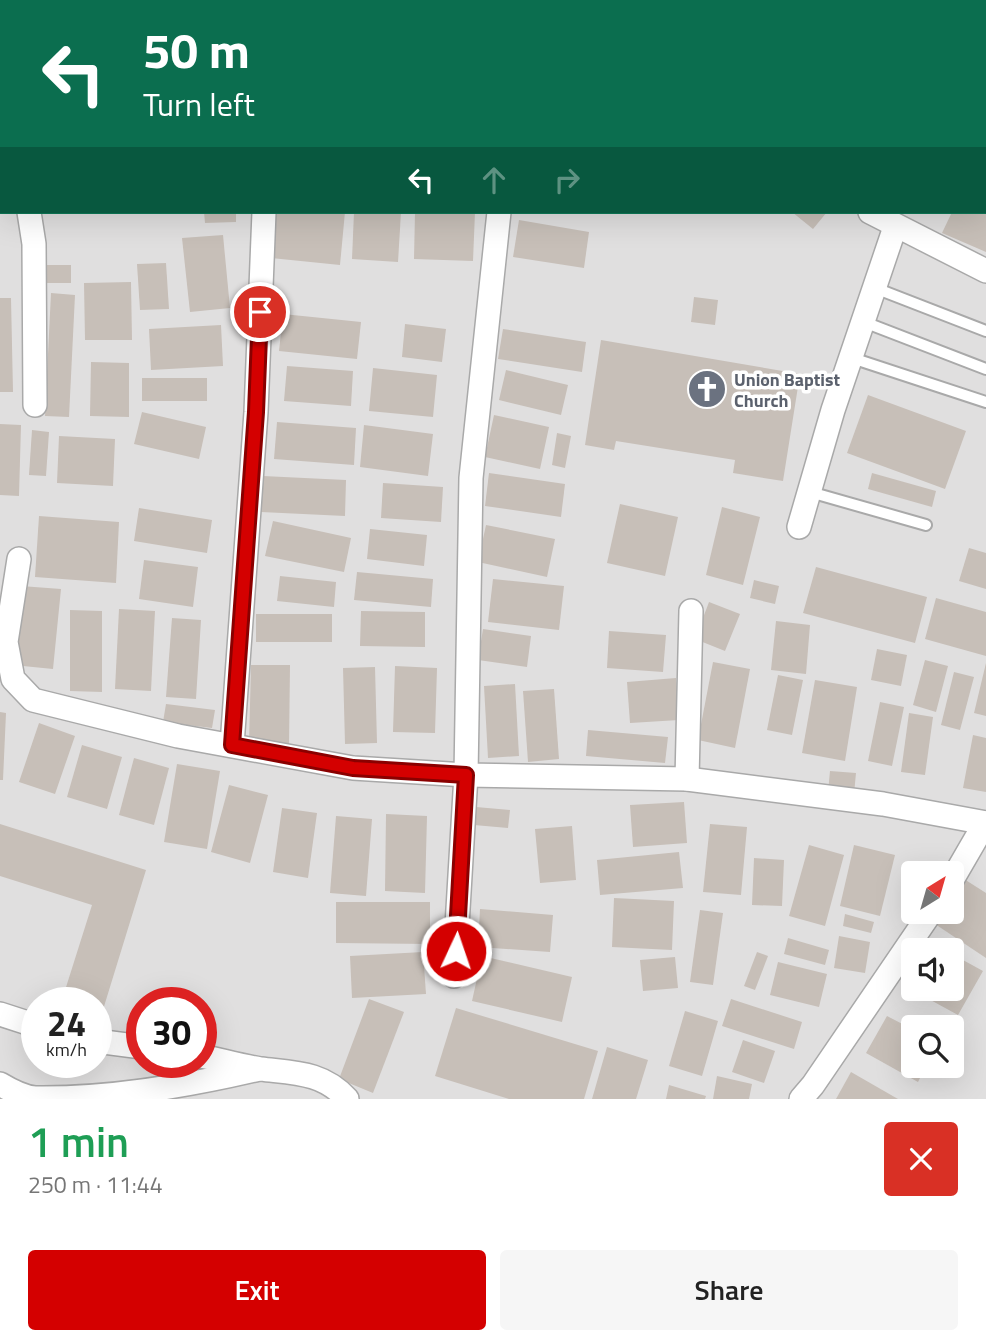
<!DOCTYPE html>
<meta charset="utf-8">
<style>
body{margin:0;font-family:"Titillium Web",sans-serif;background:#f6f6f6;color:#222;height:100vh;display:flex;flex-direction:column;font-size:26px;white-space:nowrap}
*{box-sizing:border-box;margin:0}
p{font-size:23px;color:#767676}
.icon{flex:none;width:38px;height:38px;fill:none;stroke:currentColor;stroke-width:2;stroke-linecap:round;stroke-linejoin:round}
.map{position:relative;height:1099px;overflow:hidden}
.details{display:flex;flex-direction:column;background:#fff;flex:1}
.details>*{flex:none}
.top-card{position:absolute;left:0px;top:0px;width:987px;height:214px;box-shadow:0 7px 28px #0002;background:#0b6e4f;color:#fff;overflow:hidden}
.needle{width:46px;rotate:37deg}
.tools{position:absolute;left:901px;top:861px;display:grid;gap:14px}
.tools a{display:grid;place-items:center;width:63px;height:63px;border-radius:7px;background:#fff;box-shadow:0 7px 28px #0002;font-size:35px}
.speed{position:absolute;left:21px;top:987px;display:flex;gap:14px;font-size:35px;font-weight:700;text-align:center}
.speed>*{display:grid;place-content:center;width:91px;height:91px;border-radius:50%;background:#fff;box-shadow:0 7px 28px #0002;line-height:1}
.speed small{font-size:18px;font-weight:400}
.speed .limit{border:10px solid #d22;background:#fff;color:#111}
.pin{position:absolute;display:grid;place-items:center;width:60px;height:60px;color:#fff;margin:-30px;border:4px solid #fff;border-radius:50%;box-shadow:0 2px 7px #0007}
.me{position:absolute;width:77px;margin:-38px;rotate:3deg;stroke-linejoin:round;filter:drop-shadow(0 0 5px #0008)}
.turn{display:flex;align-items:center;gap:24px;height:147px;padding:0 28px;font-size:32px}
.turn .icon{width:91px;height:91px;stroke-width:2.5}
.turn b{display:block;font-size:49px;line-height:60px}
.lanes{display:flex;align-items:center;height:66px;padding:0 28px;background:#0003;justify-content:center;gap:35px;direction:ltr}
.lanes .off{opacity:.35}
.round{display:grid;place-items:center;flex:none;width:74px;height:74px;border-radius:7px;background:#f6f6f6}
.summary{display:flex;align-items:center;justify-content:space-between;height:119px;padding:0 28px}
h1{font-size:42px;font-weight:600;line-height:52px;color:#1e9e55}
.primary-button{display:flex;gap:14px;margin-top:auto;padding:14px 28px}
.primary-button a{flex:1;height:80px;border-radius:7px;background:#d40000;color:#fff;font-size:28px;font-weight:600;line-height:80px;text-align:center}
.primary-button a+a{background:#f6f6f6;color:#222}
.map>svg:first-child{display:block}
.residential{fill:#e0dfdf;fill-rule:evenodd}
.building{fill:#c7bfb8}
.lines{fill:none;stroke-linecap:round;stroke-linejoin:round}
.service-casing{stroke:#a9a9a9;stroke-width:14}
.minor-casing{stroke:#a9a9a9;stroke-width:26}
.primary-casing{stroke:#a06b00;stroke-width:38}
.service{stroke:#fff;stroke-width:10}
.minor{stroke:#fff;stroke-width:23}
.primary{stroke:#fcd6a4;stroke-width:35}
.route-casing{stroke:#8a0000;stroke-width:18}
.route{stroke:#d40000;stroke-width:12}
.labels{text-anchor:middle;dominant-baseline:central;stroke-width:7;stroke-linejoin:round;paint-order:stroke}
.worship-label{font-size:18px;font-weight:bold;fill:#5b616d;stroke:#fff;text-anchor:start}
</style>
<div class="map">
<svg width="986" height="1099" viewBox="0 0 986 1099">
<rect width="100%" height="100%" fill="#f2efe9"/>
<!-- residential -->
<path class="residential" d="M0,0H986V1099H0ZM2,2H985V212H2ZM914,873H952V912H914ZM914,950H952V989H914ZM37,1003H96V1062H37ZM142,1003H201V1062H142ZM914,1027H952V1066H914Z"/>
<!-- building -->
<g class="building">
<path d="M204,212H236V222L205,223Z"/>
<path d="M275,212H345L340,265L271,258Z"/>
<path d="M354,212H401L398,262L352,259Z"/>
<path d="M415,212H475L473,261L414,259Z"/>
<path d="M792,212H827L813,229Z"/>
<path d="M952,212H986V252L942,233Z"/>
<path d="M519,220L589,232L584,268L513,257Z"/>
<path d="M223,235L230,308L190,312L182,238Z"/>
<path d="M166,263L169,309L140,310L137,264Z"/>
<rect x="39" y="265" width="32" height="18"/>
<path d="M131,282L132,340H85L84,283Z"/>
<path d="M51,293L75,295L69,417L45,416Z"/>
<path d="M694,297L718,300L715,325L691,322Z"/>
<path d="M0,298H11L13,392H0Z"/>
<path d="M283,314L361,322L357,359L279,351Z"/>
<path d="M405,324L446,329L442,362L402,357Z"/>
<path d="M221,325L223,366L151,370L149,329Z"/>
<path d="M503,329L586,342L582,372L498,359Z"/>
<path d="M601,340L800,374L783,481L733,473L735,460L616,441L614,450L585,445Z"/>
<path d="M91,362L129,363V417L90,416Z"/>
<path d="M287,366L353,371L351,406L284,401Z"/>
<path d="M373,368L437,375L433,417L369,411Z"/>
<path d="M506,370L568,385L561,415L499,400Z"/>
<rect x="142" y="378" width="65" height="23"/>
<path d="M868,395L966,431L945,489L847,453Z"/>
<path d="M142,412L206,427L199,459L134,444Z"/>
<path d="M494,415L549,427L540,469L485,457Z"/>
<path d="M277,422L356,428L354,465L274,459Z"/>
<path d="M0,424L21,425L19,496L0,495Z"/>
<path d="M364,425L433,434L428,476L360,467Z"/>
<path d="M32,430L49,432L46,476L29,475Z"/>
<path d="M557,433L571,436L565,468L552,465Z"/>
<path d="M59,436L115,439L113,486L57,483Z"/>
<path d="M489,473L565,484L561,517L485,506Z"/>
<path d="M872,473L936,491L932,507L868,489Z"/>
<path d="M263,476L346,480L345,516L261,512Z"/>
<path d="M383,483L443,487L441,522L381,518Z"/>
<path d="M620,504L678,517L665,576L607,563Z"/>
<path d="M722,507L760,517L743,585L706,575Z"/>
<path d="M139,508L212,520L207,553L134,541Z"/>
<path d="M39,516L119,522L116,583L35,577Z"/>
<path d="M273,521L351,538L344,572L265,556Z"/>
<path d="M486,525L555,539L547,577L478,562Z"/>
<path d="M370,529L427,535L424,566L367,559Z"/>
<path d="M969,548L986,553V589L959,581Z"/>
<path d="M144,560L198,567L193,607L139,599Z"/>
<path d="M816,567L927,597L915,643L803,613Z"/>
<path d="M357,572L433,579L431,607L354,600Z"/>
<path d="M280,576L336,582L334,607L277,601Z"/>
<path d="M493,579L564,586L559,630L488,622Z"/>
<path d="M754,580L779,586L775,604L750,598Z"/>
<path d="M21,586L61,589L53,669L13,665Z"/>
<path d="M936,598L986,612V656L925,639Z"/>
<path d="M709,602L740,614L725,651L695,639Z"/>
<path d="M119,609L155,611L151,691L115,689Z"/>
<path d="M70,610L102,611V692L70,691Z"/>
<path d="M361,611L425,612V647L360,646Z"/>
<rect x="256" y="614" width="76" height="28"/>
<path d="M172,618L201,620L196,699L166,697Z"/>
<path d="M776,621L810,625L806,674L771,670Z"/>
<path d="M483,629L531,636L527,667L478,660Z"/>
<path d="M609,631L666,635L663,672L607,668Z"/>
<path d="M877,649L907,655L901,686L871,680Z"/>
<path d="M925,660L948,666L936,712L913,705Z"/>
<path d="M713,662L750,669L735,748L698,740Z"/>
<path d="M986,663V716L974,713Z"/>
<path d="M251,665H290L289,746L249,745Z"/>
<path d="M395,666L437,668L435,733L393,732Z"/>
<path d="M375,667L377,743L345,744L343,668Z"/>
<path d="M954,672L974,677L960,730L941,725Z"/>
<path d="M778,675L803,680L792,735L767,730Z"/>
<path d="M676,678L679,720L630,723L627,682Z"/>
<path d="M815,680L857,687L845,761L802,753Z"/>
<path d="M515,684L519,756L488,758L484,686Z"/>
<path d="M554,689L559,759L528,762L523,691Z"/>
<path d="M880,702L904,707L892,766L868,761Z"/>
<path d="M166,704L215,710L212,728L163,722Z"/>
<path d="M0,712L6,713L3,780H0Z"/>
<path d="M909,713L933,717L925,775L901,772Z"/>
<path d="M39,723L75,736L55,794L19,782Z"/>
<path d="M588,730L668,737L665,763L586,756Z"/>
<path d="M973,735L986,738V792L963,788Z"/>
<path d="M82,745L122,757L107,809L67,797Z"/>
<path d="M134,758L169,768L154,825L119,815Z"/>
<path d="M177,764L220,771L207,849L164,842Z"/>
<path d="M830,771L856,773L854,794L828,792Z"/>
<path d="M229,785L268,795L250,863L211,852Z"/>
<path d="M684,802L687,843L633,847L630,805Z"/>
<path d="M476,807L510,810L508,828L474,825Z"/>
<path d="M282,808L317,813L308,878L273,872Z"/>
<path d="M386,814L427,816L425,893L385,891Z"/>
<path d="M336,816L372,819L366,896L330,893Z"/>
<path d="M0,824L146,870L98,1026L96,1003H61L92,905L0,876Z"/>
<path d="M710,824L747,827L741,895L703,892Z"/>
<path d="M572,826L576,880L540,883L535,829Z"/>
<path d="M809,845L844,855L825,926L789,916Z"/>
<path d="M854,845L895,855L880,916L840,906Z"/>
<path d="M679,852L683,888L600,895L597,860Z"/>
<path d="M754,858L784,860L782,906L752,905Z"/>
<path d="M964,879L986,893V958L935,924L943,912H952V898Z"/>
<path d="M614,898L674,901L672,950L612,947Z"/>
<path d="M336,902H430V944L336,943Z"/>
<path d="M480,909L553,915L550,952L478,947Z"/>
<path d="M700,910L723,913L713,985L690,982Z"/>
<path d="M845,914L874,922L871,933L843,926Z"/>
<path d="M839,936L870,942L865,973L834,968Z"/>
<path d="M788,938L829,950L825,965L784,954Z"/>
<path d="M423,952L426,994L352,998L350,956Z"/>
<path d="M757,952L768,956L755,990L744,986Z"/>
<path d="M952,954L983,971L958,1015L903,985L914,967V989H952Z"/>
<path d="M482,956L572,977L562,1022L472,1001Z"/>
<path d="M675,957L678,988L643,991L640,960Z"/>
<path d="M778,962L827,974L819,1007L770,995Z"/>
<path d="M369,999L404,1012L373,1093L339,1079Z"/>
<path d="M731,999L802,1022L794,1049L722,1026Z"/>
<path d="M456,1008L598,1051L584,1099H509L435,1076Z"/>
<path d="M685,1011L718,1021L702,1076L669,1066Z"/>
<path d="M887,1016L914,1030V1066H926L918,1082L866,1053Z"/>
<path d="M743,1040L775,1051L764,1083L732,1072Z"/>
<path d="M607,1047L648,1060L636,1099H592Z"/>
<path d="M851,1072L898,1099H836Z"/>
<path d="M717,1076L752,1084L749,1099H713Z"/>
<path d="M669,1085L706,1096L705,1099H666Z"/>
</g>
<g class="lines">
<defs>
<g id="service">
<path d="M875,288L986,331"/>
<path d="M864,322L986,369"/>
<path d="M852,358L986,402"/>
<path d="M810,492L926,525"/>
</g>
<g id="minor">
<path d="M927,2V0"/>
<path d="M29,212L34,244L35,405"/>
<path d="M870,212L986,271"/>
<path d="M799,527L833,410L895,227"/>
<path d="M19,559L6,642L13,679L33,700L178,736L353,768L466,775L687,779L883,804L986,823"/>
<path d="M232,745L256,412L264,212"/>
<path d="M687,779L691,611"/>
<path d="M952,880L985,823"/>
<path d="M454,976L466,775L471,478L499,212"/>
<path d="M0,1014L37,1026"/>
<path d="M96,1041L142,1047"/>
<path d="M201,1056C221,1060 241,1066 261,1069C294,1073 323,1072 347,1099"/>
<path d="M0,1084C10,1090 24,1097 35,1098C110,1099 187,1086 259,1069"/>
<path d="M801,1099L813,1085L931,912"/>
</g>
<g id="primary">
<path d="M486,2L492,0"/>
<path d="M628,2L658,0"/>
<path d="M0,146H2"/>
<path d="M0,176H2"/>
</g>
</defs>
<!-- service casing -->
<use href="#service" class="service-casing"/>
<!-- minor casing -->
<use href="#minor" class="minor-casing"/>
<!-- primary casing -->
<use href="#primary" class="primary-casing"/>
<!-- service -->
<use href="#service" class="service"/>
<!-- minor -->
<use href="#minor" class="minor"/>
<!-- primary -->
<use href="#primary" class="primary"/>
</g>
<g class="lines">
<defs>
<path id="route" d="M260,312L256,412L232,745L353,768L466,775L456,951"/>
</defs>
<!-- route casing -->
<use href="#route" class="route-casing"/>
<!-- route -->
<use href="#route" class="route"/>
</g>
<!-- icons -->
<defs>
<symbol id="church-disc" viewBox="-11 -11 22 22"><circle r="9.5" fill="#6b7280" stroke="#fff"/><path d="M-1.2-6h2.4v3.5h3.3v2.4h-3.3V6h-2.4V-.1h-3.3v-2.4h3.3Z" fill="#fff"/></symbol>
</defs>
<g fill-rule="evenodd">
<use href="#church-disc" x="685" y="367" width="44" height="44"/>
</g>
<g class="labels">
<!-- worship labels -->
<g class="worship-label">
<text x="734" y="379">Union Baptist<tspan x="734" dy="21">Church</tspan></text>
</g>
</g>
</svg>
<div class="tools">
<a><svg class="needle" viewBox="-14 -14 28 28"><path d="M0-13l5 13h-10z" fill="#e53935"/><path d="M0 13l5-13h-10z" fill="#767676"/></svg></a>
<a><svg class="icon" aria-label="sound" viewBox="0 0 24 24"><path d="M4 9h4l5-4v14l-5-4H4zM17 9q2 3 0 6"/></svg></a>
<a><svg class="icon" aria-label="search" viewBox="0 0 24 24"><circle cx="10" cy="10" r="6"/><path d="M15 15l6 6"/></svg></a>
</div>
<div class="speed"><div>24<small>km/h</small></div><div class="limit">30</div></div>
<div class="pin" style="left:260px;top:312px;background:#d93025"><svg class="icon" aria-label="arrive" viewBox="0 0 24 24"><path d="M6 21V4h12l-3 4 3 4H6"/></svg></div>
<svg class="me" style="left:456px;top:951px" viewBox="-20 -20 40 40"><circle r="17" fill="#d40000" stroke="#fff" stroke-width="3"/><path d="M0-11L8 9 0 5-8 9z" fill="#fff"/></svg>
<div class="top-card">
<div class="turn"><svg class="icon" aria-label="left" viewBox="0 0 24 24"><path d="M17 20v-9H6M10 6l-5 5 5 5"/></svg><div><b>50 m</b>Turn left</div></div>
<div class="lanes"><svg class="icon" aria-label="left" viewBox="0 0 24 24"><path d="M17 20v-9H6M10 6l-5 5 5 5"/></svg><svg class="icon off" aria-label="ahead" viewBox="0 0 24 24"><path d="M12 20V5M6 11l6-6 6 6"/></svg><svg class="icon off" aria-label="right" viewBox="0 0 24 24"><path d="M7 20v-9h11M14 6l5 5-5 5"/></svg></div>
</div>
</div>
<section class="details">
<div class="summary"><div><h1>1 min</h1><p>250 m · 11:44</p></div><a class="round" style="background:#d93025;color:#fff"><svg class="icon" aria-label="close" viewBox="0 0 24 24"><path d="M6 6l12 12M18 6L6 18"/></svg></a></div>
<div class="primary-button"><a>Exit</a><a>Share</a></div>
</section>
